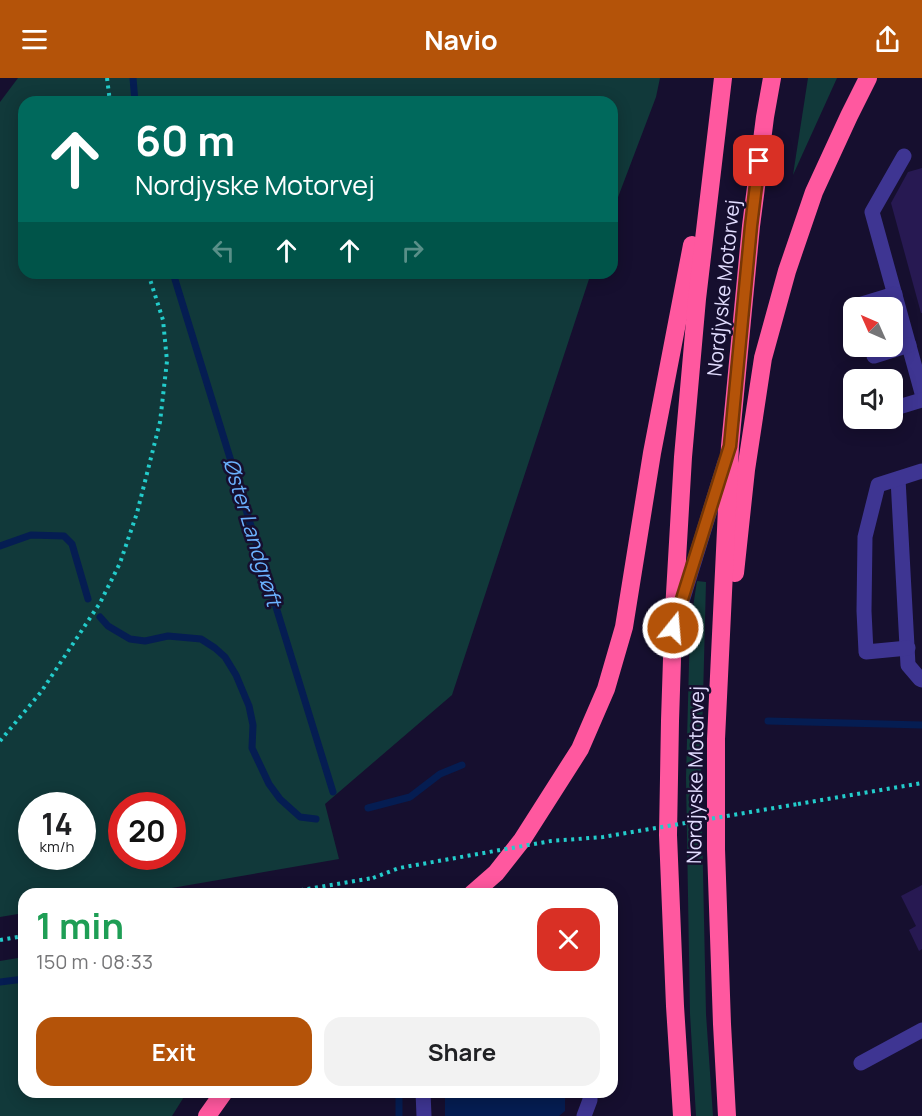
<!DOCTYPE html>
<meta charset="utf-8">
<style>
body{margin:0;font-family:Manrope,sans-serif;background:#f2f2f2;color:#202124;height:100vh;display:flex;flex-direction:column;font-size:22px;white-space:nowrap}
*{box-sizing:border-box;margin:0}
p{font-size:20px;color:#757577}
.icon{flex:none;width:33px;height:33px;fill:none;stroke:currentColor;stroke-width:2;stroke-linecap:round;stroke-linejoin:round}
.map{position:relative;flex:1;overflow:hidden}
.details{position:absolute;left:18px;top:810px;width:600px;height:210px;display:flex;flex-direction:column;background:#fff;border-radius:18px;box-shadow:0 3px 15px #0003}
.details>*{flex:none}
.banner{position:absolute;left:18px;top:18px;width:600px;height:183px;border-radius:18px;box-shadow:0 3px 15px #0003;background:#00695c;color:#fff;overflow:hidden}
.needle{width:39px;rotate:315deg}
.tools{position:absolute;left:843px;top:219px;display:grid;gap:12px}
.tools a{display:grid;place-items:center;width:60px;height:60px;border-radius:12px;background:#fff;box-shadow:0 3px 15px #0003;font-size:30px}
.speed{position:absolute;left:18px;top:714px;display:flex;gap:12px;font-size:30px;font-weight:700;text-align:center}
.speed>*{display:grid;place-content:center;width:78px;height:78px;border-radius:50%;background:#fff;box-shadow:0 3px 15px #0003;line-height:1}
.speed small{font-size:15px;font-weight:400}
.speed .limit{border:9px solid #d22;background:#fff;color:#111}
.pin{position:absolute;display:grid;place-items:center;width:51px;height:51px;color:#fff;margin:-26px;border-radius:12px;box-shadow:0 3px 9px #0006}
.me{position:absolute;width:66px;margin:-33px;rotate:17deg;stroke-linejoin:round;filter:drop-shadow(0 0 4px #0008)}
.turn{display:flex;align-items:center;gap:21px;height:126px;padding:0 18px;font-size:27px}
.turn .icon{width:78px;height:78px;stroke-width:2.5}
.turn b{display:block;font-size:42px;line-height:51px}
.lanes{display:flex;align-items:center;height:57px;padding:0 18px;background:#0003;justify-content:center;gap:30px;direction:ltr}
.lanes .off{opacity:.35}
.round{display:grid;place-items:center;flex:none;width:63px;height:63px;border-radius:18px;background:#f2f2f2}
.head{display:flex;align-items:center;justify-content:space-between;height:102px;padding:0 18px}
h1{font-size:36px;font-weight:700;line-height:45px;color:#1e9e55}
.primary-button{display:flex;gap:12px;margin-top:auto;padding:12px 18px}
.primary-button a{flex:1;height:69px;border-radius:18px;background:#b45309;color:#fff;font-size:24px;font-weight:700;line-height:69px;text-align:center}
.primary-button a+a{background:#f2f2f2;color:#202124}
header{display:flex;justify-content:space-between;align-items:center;height:78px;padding:0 18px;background:#b45309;color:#fff;font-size:27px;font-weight:700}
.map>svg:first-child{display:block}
.green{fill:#11393a;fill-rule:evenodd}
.water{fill:#051d52}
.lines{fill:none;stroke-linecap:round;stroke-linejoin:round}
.stream{stroke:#051d52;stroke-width:7}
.building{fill:#271952}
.path{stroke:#23cccb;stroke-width:4;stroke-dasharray:3 4.5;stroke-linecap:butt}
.minor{stroke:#3e3592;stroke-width:15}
.highway{stroke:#ff589f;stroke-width:18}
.path-bridge{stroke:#23cccb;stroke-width:4;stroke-dasharray:3 4.5;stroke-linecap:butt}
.route-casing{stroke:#753606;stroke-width:15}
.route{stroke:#b45309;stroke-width:10}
.labels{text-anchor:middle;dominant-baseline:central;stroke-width:5;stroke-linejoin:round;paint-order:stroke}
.street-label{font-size:20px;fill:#e2ddff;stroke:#160f2f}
.water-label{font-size:21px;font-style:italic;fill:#6bb2ff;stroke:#160f2f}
</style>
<header><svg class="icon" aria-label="menu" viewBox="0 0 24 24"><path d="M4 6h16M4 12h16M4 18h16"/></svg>Navio<svg class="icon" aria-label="share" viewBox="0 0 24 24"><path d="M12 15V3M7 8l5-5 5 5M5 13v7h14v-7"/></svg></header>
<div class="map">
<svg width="922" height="1038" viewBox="0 0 922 1038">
<rect width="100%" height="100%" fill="#160f2f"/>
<!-- green -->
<g class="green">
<path d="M18,0H660L656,19L612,135V24H24V195H591L452,617L325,726L339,781L137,816H24V835L0,839V24ZM32,728H82V778H32ZM122,728H172V778H122Z"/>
<path d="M808,0H837L793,97Z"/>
<path d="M697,503L706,504L701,699L706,936L713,1038H696L690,936L686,700L690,548Z"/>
<path d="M24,879V1014H187L172,1038H0V883Z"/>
</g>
<!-- water -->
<path class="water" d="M445,1014H565V1033L559,1038H445Z"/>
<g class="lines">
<!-- stream -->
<g class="stream">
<path d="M133,0L135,24"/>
<path d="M173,195L333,714"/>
<path d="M0,468L31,457L64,458L72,466L88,521"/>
<path d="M100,539L108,548L130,561L145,563L168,558L201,561L215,570L225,579L236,597L249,628L253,647L252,670L269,706L280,721L300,739L316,741"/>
<path d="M768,643L922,647"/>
<path d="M368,730L410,719L440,696L462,687"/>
<path d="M0,904L24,901"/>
<path d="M399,1014V1038"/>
</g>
</g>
<!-- building -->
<g class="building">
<path d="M922,90V235H921L891,125L908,94Z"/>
<path d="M922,807V871L919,873L909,852L916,848L901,818Z"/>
</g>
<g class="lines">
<!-- path -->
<g class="path">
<path d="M107,0L110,24"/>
<path d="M0,663L41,614L100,525L120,485L137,435L160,344L167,283L163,242L148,195"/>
<path d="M798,726L922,705"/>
<path d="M278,816L373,800"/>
<path d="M0,862L24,858"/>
</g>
<!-- minor -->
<g class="minor">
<path d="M904,78L872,134L922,315"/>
<path d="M862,226L895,216"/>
<path d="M874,278L909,267"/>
<path d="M892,331L922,322"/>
<path d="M898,401L908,587L920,601L922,602"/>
<path d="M679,533L725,384"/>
<path d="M908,570L866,574L864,533L865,459L878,407L922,393"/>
<path d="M861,985L922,952"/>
<path d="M423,1014L424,1038"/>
<path d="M584,1038L590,1022V1014"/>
</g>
<!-- highway -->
<g class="highway">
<path d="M735,495L746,392L763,280L787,193L814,114L849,38L868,0"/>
<path d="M472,816L496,795L522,762L580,671L606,611L624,549L652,375L692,167"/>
<path d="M207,1038L224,1014"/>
<path d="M682,1038L675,928L668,757L670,643L673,550L683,379L697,221L723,0"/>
<path d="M727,1038L722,946L716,771V661L730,368L751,148L765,39L772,0"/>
</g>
<!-- path-bridge -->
<path class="path-bridge" d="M373,800L399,790L551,763L603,759L798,726"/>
</g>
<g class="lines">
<defs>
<path id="route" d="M673,550L730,368L751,148L759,83"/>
</defs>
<!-- route casing -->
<use href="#route" class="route-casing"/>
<!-- route -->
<use href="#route" class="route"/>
</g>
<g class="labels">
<!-- street labels -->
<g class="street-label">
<text transform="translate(723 210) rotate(-84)">Nordjyske Motorvej</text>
<text transform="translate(695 697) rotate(-89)">Nordjyske Motorvej</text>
</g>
<!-- water labels -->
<g class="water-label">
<text transform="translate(253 454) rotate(73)">Øster Landgrøft</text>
</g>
</g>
</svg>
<div class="tools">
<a><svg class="needle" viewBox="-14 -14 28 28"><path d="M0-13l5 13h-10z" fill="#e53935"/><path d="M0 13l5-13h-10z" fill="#757577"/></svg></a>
<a><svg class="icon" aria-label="sound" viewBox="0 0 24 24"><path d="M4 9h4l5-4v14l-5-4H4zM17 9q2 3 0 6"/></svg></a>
</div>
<div class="speed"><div>14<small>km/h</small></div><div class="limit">20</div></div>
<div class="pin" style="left:759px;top:83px;background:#d93025"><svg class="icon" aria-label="arrive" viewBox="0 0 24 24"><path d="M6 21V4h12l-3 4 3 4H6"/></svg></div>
<svg class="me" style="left:673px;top:550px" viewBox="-20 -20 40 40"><circle r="17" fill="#b45309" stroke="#fff" stroke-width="3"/><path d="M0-11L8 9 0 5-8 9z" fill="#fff"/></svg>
<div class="banner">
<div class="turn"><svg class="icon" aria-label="ahead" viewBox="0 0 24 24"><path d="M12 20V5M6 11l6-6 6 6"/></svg><div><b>60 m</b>Nordjyske Motorvej</div></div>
<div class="lanes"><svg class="icon off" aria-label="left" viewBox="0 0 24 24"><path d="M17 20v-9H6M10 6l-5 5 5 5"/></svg><svg class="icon" aria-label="ahead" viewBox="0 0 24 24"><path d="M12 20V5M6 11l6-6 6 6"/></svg><svg class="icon" aria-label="ahead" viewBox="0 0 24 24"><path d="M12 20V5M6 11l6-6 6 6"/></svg><svg class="icon off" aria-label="right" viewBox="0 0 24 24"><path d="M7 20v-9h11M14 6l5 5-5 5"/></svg></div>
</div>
<section class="details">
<div class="head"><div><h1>1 min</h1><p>150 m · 08:33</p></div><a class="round" style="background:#d93025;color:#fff"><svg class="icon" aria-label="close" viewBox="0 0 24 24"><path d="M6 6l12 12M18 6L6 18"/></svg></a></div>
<div class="primary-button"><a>Exit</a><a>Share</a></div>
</section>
</div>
